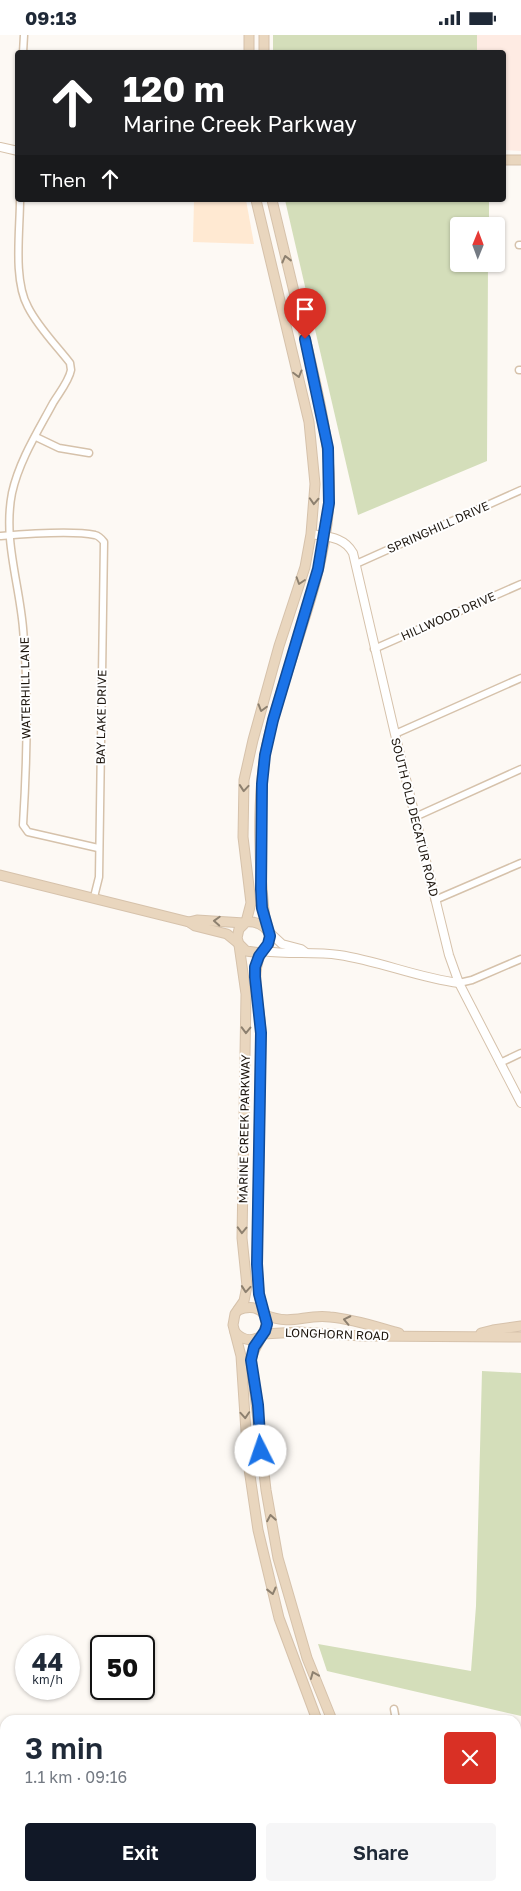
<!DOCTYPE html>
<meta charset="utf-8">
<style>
body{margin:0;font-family:"Golos Text",sans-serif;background:#f6f6f7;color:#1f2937;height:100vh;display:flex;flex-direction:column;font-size:19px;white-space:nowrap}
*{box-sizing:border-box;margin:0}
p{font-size:16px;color:#747a83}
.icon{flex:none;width:28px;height:28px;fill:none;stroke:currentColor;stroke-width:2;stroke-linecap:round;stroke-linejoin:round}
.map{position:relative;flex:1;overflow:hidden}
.sheet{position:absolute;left:0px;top:1680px;width:521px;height:176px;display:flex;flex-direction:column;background:#fff;border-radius:15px 15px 0 0;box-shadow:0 1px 4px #0004}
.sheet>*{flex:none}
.hud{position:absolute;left:15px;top:15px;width:491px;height:152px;border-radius:5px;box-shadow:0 1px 4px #0004;background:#202124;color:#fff;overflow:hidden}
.needle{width:32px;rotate:1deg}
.fabs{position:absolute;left:450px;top:182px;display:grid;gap:10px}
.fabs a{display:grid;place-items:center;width:55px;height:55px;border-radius:5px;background:#fff;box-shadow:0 1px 4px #0004;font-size:25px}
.speed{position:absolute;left:15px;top:1600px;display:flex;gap:10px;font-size:25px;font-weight:700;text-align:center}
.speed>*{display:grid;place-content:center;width:65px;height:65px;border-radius:50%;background:#fff;box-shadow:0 1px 4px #0004;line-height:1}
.speed small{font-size:12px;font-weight:400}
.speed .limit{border:2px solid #111;border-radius:8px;background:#fff;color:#111}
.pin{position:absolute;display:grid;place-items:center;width:42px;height:42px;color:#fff;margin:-51px -21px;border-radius:50% 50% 50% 0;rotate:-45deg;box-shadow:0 0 5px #0007}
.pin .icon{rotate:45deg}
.me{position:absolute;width:55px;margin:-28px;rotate:356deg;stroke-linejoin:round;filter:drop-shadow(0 0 4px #0008)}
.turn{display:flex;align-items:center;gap:18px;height:105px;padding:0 25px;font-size:22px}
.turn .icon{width:65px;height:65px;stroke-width:2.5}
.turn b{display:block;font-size:35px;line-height:42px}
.then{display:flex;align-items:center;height:48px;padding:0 25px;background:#0003;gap:10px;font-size:19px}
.round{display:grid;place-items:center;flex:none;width:52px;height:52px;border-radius:5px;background:#f6f6f7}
.summary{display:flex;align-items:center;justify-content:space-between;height:85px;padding:0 25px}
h1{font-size:30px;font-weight:600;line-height:38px}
.primary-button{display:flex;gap:10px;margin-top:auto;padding:10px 25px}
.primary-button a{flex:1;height:58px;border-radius:5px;background:#111827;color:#fff;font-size:20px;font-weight:600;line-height:58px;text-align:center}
.primary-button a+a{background:#f6f6f7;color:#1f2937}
.status{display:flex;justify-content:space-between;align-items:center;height:35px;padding:0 25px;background:#fff;direction:ltr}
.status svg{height:14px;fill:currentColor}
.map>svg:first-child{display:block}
.built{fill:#ffe9d2}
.education{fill:#feebe3}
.green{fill:#d4deba}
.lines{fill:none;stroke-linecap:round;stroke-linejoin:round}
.minor-casing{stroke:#d6c2ab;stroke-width:9}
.tertiary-casing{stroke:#d6c2ab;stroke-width:10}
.secondary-casing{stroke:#d6c2ab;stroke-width:11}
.minor{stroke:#fff;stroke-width:6}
.tertiary{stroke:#fff;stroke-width:8}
.secondary{stroke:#e9d6be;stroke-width:9}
.oneway{stroke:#8d806f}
.route-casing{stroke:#114b97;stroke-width:12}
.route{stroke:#1a73e8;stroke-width:9}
.labels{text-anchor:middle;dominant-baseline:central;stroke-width:4;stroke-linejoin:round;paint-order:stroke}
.street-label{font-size:12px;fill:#1d160e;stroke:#fff}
</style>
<div class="status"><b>09:13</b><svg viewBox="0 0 49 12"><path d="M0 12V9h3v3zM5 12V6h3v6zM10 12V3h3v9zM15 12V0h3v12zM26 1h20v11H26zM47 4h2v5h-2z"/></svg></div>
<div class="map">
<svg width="521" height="1856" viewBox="0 0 521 1856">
<rect width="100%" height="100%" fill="#fdf9f4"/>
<!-- built -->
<path class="built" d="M194,165H246L254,209L193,207Z"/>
<!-- education -->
<path class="education" d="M477,0H521V116L504,115V18L477,17Z"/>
<!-- green -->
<g class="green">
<rect x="273" y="0" width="204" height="17"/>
<path d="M285,165H489V191H459V229H488L487,426L358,480Z"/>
<path d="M482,1336L521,1338V1681L327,1636L318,1609L471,1636L476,1571Z"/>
<path d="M88,1851H138V1856H87Z"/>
</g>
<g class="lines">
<defs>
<g id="minor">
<path d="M23,18L24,0"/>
<path d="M20,165C20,196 13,245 28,272C38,292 56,310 70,328L71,335C69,346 59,358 53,368C38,396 19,426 12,458C3,504 19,547 23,593C29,658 27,725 23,790L28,797L98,813"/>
<path d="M519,210H521"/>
<path d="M519,335H521"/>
<path d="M36,402L59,413L89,418"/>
<path d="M0,501C24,499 71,495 95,500C99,501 101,503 104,507L99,842L94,862"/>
<path d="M356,529L521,455"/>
<path d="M374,614L521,549"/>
<path d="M395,699L521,643"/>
<path d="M415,782L521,734"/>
<path d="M435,865L521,828"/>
<path d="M459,948L472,945L521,924"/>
<path d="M500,1028L521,1018"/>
<path d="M394,1674L396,1685"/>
<path d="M516,1742L521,1743"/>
<path d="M489,1851L491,1856"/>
</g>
<g id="tertiary">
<path d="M0,112L18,116"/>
<path d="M311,499C329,502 344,502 353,518L395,699L449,920L459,948L521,1068"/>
<path d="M269,897L282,909L301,914L305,917"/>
<path d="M263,916C289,920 314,916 339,920C380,926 418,943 459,948"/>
</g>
<g id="secondary">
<path d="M249,18V0"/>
<path d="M264,18V0"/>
<path d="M504,125H521"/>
<path d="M0,840L189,887L195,891L227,899L238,908"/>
<path d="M189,887L197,885L244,888"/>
<path d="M246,887C266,885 280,904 261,918L246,916L239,909L237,903L239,894L246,887L251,868L243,802L244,745L253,705L279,611L305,532L311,499L315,449L309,387L256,165"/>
<path d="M266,893C259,838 256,763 267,709C285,628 324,551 329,468C332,416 320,366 308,315C296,265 284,215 272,165"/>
<path d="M239,910L246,959L242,1203L247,1251L244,1266L235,1279L233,1290L241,1321L248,1427L258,1495L279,1583L317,1685"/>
<path d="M261,918C249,944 261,972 261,1000C260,1076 258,1153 257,1229L259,1259L263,1278"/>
<path d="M238,1275C246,1272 254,1271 261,1276C277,1288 253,1310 251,1325L266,1455L278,1523L307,1623L332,1685"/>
<path d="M265,1280C293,1291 303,1279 330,1282C353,1284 377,1292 399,1298"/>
<path d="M235,1297C242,1305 252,1307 261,1301"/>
<path d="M481,1298L493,1295L521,1291"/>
<path d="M263,1299L299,1297L362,1301L521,1302"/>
<path d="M408,1851L411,1856"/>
<path d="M425,1851L428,1856"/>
</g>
</defs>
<!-- minor casing -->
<use href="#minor" class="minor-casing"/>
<!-- tertiary casing -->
<use href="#tertiary" class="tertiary-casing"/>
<!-- secondary casing -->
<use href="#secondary" class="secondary-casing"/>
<!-- minor -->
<use href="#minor" class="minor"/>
<!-- tertiary -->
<use href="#tertiary" class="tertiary"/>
<!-- secondary -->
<use href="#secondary" class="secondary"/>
</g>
<!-- one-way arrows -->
<defs><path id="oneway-chevron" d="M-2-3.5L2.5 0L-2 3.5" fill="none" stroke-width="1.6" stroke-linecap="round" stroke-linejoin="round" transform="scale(1.25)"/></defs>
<g class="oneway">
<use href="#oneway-chevron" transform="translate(286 224) rotate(-104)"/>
<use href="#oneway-chevron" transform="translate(298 339) rotate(75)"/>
<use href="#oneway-chevron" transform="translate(314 466) rotate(93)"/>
<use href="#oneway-chevron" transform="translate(300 546) rotate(108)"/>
<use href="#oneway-chevron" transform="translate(262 673) rotate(106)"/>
<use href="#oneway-chevron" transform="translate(244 753) rotate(95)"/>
<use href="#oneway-chevron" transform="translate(217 886) rotate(-177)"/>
<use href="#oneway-chevron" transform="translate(246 995) rotate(91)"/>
<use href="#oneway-chevron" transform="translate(242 1195) rotate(92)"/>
<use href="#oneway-chevron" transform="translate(246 1254) rotate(95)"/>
<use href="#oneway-chevron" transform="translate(347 1285) rotate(-168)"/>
<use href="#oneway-chevron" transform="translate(245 1380) rotate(86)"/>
<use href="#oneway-chevron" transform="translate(271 1483) rotate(-100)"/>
<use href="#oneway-chevron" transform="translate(272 1556) rotate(76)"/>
<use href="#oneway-chevron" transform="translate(314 1640) rotate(-112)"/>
</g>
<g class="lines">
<defs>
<path id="route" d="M261,1416L258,1370L251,1325L254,1312L265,1296L267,1289L259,1259L257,1229L261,998L255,942V932L259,921L268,909L270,901L262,873L261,854L262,749L265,720L273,685L318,534L329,468L328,413L305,304"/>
</defs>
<!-- route casing -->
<use href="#route" class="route-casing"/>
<!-- route -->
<use href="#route" class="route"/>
</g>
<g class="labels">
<!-- street labels -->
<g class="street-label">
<text transform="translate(438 492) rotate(-24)">SPRINGHILL DRIVE</text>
<text transform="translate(448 581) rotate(-24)">HILLWOOD DRIVE</text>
<text transform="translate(25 653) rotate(-91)">WATERHILL LANE</text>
<text transform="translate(101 682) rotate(-89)">BAY LAKE DRIVE</text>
<text transform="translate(415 782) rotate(76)">SOUTH OLD DECATUR ROAD</text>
<text transform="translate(244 1094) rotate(-89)">MARINE CREEK PARKWAY</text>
<text transform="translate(337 1299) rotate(2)">LONGHORN ROAD</text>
</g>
</g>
</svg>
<div class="fabs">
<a><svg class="needle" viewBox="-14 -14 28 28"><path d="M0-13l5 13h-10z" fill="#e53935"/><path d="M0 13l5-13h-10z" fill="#747a83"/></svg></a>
</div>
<div class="speed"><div>44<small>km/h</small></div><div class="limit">50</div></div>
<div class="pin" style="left:305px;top:304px;background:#d93025"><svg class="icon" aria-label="arrive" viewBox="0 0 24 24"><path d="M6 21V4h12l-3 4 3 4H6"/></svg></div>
<svg class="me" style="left:261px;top:1416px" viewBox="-20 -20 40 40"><circle r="19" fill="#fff"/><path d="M0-13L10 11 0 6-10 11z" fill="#1a73e8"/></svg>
<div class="hud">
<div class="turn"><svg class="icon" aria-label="ahead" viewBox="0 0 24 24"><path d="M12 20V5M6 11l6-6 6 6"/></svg><div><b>120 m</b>Marine Creek Parkway</div></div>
<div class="then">Then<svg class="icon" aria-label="ahead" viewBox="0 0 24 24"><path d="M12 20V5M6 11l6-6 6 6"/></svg></div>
</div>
<section class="sheet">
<div class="summary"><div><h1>3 min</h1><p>1.1 km · 09:16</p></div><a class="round" style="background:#d93025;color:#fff"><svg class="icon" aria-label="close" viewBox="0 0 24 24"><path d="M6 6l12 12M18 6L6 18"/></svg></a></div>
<div class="primary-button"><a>Exit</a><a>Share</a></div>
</section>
</div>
